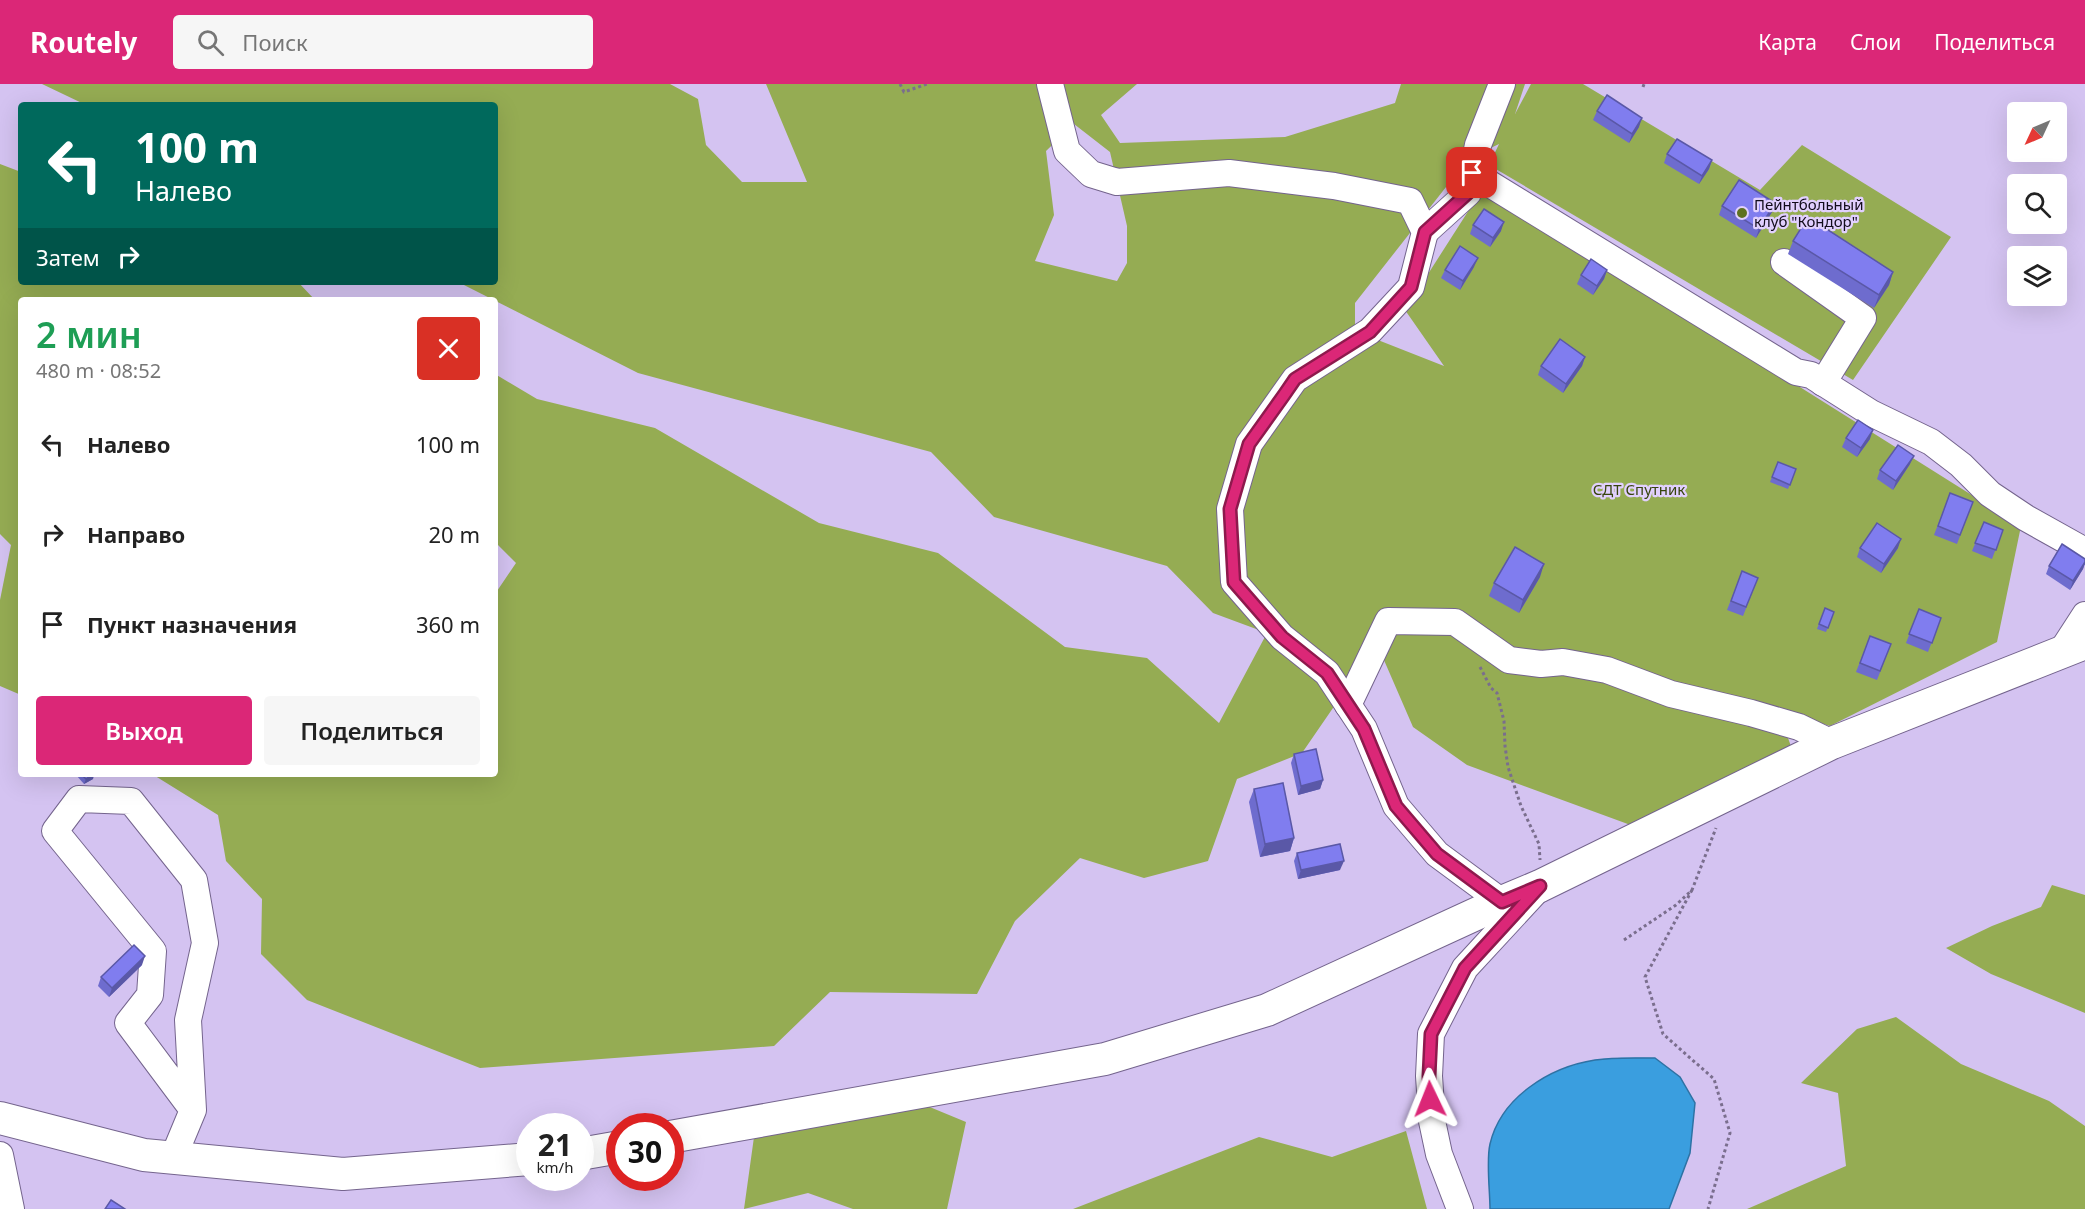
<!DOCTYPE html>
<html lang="ru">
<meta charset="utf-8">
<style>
body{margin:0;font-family:"Noto Sans",sans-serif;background:#f6f6f6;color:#222;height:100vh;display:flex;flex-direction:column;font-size:22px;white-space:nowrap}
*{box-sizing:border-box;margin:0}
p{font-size:20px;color:#767676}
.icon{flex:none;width:33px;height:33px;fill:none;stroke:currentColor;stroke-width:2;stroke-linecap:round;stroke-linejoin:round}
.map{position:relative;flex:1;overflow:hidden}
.panel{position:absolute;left:18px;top:213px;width:480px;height:480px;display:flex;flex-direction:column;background:#fff;border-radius:6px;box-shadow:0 6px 24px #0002}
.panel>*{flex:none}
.banner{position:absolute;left:18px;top:18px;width:480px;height:183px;border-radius:6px;box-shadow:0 6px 24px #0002;background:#00695c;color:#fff;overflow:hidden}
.needle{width:39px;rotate:226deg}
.fabs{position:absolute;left:2007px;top:18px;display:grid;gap:12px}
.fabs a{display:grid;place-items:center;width:60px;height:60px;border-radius:6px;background:#fff;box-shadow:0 6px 24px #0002;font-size:30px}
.speed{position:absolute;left:516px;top:1029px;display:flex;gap:12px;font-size:30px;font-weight:700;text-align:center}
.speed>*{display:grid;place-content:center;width:78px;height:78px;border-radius:50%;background:#fff;box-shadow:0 6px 24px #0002;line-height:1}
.speed small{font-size:15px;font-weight:400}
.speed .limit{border:9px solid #d22;background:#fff;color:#111}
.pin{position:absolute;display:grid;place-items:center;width:51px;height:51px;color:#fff;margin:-26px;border-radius:12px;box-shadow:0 3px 9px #0006}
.me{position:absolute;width:66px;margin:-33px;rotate:358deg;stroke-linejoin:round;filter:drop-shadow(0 0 4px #0008)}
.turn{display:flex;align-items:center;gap:21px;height:126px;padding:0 18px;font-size:27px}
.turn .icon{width:78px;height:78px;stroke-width:2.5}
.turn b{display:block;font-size:42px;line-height:51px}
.then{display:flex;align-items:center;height:57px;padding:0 18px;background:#0003;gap:12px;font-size:22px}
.round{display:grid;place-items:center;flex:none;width:63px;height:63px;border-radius:6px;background:#f6f6f6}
.head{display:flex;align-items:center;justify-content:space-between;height:102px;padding:0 18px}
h1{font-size:36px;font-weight:600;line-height:45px;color:#1e9e55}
.action{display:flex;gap:12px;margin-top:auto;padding:12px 18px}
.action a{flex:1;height:69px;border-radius:6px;background:#db2777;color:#fff;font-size:24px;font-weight:600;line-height:69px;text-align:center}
.action a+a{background:#f6f6f6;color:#222}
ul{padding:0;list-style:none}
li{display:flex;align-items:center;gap:18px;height:90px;padding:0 18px}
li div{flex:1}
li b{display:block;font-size:22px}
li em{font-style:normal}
header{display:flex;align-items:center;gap:36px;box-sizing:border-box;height:84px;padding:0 30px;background:#db2777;color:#fff}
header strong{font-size:28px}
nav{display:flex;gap:33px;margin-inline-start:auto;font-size:21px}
.search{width:420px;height:54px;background:#f6f6f6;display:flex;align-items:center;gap:15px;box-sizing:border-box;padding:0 21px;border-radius:6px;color:#767676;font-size:22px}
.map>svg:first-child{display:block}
.green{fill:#95ac53;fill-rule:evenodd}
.water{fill:#3a9edf;stroke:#2e72a4;stroke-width:1.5}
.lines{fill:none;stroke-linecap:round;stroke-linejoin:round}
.minor-casing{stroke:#74648d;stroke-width:28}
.major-casing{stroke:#74648d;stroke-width:34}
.path{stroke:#7a6e8d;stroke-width:3;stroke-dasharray:3 3;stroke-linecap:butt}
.minor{stroke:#fff;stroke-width:26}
.major{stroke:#fff;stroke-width:32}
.wall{fill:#6e6cce}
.shaded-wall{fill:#5a58a7}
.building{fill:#807def;stroke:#5a58a7;stroke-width:1.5}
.route-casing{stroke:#8e194d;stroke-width:15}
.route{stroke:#db2777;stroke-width:10}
.poi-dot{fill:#5e7120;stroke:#e1d0fe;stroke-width:2}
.labels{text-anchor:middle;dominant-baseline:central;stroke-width:4.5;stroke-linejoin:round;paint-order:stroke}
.poi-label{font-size:15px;fill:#120c1b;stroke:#e1d0fe;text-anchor:start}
.park-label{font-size:15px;fill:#37440d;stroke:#e1d0fe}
</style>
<header>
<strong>Routely</strong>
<div class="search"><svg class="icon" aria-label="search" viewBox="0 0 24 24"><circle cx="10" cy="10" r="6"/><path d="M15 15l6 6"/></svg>Поиск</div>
<nav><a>Карта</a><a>Слои</a><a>Поделиться</a></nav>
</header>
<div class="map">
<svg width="2085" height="1125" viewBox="0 0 2085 1125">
<rect width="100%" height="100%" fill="#d4c3f1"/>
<!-- green -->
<g class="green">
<path d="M42,0H670L698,15L706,61L742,98H807L766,0H1137L1101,31L1120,59L1285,53L1395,19L1401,0H1525L1515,30L1531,0H1583L1760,106L1802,61L1951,153L1853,296L1489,81L1499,60L1468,75L1355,219V247L1444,282L1405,226L1483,104L2021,442L1997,558L1830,642L1778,626L1793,668L1636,743L1467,681L1413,643L1377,560L1302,669L1237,695L1208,777L1144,794L1080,774L1015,837L977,910L830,908L774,962L480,984L307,916L261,870L262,815L226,777L218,731L152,690H495V510L516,479L498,461L495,462V290L537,315L655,344L819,439L938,469L1065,563L1147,574L1219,639L1267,549L1213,529L1167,482L994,433L931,368L638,289L458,198H495V21H86ZM1074,40L1110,68L1127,142V179L1117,197L1035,177L1054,131L1046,67Z"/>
<path d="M0,80L21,88V198H298L315,216H21V611L0,602V516L11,461L0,450Z"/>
<path d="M2052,801L2085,811V929L1991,890L1946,864L1992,842L2041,823Z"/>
<path d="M1896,933L1961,980L2049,1017L2085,1042V1125H1747L1846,1082L1838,1009L1801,999L1857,945Z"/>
<path d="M920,1019L966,1038L947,1125H853L808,1109L744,1125L754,1053Z"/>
<path d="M1406,1047L1427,1125H1073L1259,1053L1332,1073Z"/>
</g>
<!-- water -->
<path class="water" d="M1655,974L1680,993L1695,1019L1690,1069L1669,1125H1490C1490,1107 1486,1077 1490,1060C1501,1013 1550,983 1595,976C1614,973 1635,974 1655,974Z"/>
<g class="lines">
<defs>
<g id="minor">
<path d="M1050,0L1067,67L1091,90L1117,98L1229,89L1334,102L1410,117L1425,148L1411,203L1370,247L1295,295L1249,360L1230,425L1234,498L1282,553L1327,589L1364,645L1396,722L1437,770L1502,818"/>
<path d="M1472,89L1796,288L1811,291L1871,329L1931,358L1961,381L1990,410L2026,434L2085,467"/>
<path d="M1425,148L1468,109L1478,61L1502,0"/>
<path d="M1784,178L1863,234L1823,299"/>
<path d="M2061,568L2085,531"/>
<path d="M1348,621L1388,537L1455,538L1509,576L1541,580L1563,578L1607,586L1671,610L1751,629L1799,643L1832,659"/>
<path d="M0,1071L11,1125"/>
<path d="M173,1074L193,1026L188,936L205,859L194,796L131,717L79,715L55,747L153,867L150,911L128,939L193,1026"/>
<path d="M1460,1125L1439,1070L1432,1037L1429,992L1431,950L1465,884L1538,805"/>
</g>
<g id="major">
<path d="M0,1034L144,1071L343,1090L530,1075"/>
<path d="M670,1053L1105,975L1267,926L1502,818L1540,802L1832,659L2085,559"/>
<path d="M580,1070L620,1063"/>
</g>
</defs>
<!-- minor casing -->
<use href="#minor" class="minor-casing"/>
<!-- major casing -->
<use href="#major" class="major-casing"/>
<!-- path -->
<g class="path">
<path d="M900,0L904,8L927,0"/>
<path d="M1643,3L1644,0"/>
<path d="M1480,583L1491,604L1497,609L1504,637L1505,662L1508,683L1521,722L1539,760L1540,776"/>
<path d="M1692,806L1645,893L1663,950L1714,995L1730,1049L1708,1125"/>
<path d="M1624,856L1676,821L1692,806L1716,744"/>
</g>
<!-- minor -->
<use href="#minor" class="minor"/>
<!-- major -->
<use href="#major" class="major"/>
</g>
<!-- wall -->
<g class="wall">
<path d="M1597,27L1639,43L1629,59L1593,36Z"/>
<path d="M1667,70L1712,76L1709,85L1699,100L1664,79Z"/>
<path d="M1722,122L1772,128L1756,154L1719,131Z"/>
<path d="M1473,141L1501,147L1490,163L1470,150Z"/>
<path d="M1793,157L1893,188L1889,201L1874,224L1788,170Z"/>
<path d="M1474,183L1460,206L1441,194L1445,186Z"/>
<path d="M1607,186L1604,195L1593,211L1577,200L1581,191Z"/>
<path d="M1585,273L1582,282L1563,309L1538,291L1541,282Z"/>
<path d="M1846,354L1870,355L1857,373L1842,363Z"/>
<path d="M1778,378L1796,385L1788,405L1770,398Z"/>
<path d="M1910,380L1893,406L1877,395L1880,386Z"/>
<path d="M1950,409L1973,418L1957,460L1934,451Z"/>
<path d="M1984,438L2003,446L1992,475L1972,467Z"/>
<path d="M1860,464H1898L1881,489L1857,473Z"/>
<path d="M2085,475V480L2083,485L2070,506L2046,490L2049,482Z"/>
<path d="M1742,487L1758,494L1743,532L1727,526Z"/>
<path d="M1540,493L1519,529L1489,512L1494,499Z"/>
<path d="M1825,524L1834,528L1826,548L1817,545Z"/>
<path d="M1919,525L1941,534L1928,568L1906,559Z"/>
<path d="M1870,552L1891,560L1877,596L1856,588Z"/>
<path d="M1294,670L1323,696L1320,705L1298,711L1291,679Z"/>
<path d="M76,690H94L93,695L84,700L76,691Z"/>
<path d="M1254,705L1294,754L1290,767L1260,773L1249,718Z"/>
<path d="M1297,769L1340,786L1298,795L1294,777Z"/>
<path d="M142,881L109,913L98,902L101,893Z"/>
</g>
<!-- shaded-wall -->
<g class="shaded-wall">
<path d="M1642,34L1639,43L1629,59L1632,50Z"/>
<path d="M1712,76L1709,85L1699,100L1702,92Z"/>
<path d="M1775,119L1772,128L1756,154L1759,145Z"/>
<path d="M1504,138L1501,147L1490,163L1493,154Z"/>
<path d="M1478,174L1474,183L1460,206L1463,197Z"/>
<path d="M1607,186L1604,195L1593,211L1597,202Z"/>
<path d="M1893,188L1889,201L1874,224L1879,211Z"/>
<path d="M1585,273L1582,282L1563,309L1566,300Z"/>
<path d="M1873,346L1870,355L1857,373L1861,364Z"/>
<path d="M1914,372L1910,380L1893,406L1896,397Z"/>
<path d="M1901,455L1898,464L1881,489L1884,480Z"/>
<path d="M2085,478L2083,485L2070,506L2073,497Z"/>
<path d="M1544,480L1540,493L1519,529L1523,516Z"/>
<path d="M94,690L93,695L84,700L86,695Z"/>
<path d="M1323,696L1320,705L1298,711L1301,702Z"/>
<path d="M1294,754L1290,767L1260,773L1265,760Z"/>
<path d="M1344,777L1340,786L1298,795L1301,786Z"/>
<path d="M145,872L142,881L109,913L112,904Z"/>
</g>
<!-- building -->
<g class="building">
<path d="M1607,11L1642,34L1632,50L1597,27Z"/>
<path d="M1677,55L1712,76L1702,92L1667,70Z"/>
<path d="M1739,96L1775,119L1759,145L1722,122Z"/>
<path d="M1484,125L1504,138L1493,154L1473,141Z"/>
<path d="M1808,133L1893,188L1879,211L1793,157Z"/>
<path d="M1460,162L1478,174L1463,197L1445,186Z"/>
<path d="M1591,175L1607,186L1597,202L1581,191Z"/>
<path d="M1560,255L1585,273L1566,300L1541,282Z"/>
<path d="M1858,336L1873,346L1861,364L1846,354Z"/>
<path d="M1898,361L1914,372L1896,397L1880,386Z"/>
<path d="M1778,378L1796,385L1790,401L1772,393Z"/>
<path d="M1950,409L1973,418L1960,451L1938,442Z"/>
<path d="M1984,438L2003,446L1996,466L1975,459Z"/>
<path d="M1877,439L1901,455L1884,480L1860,464Z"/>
<path d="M2062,460L2085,475V478L2073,497L2049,482Z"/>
<path d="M1515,463L1544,480L1523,516L1494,499Z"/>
<path d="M1742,487L1758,494L1746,523L1731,517Z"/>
<path d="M1825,524L1834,528L1828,544L1819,540Z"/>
<path d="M1919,525L1941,534L1932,559L1909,550Z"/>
<path d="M1870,552L1891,560L1880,587L1860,579Z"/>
<path d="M1316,665L1323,696L1301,702L1294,670Z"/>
<path d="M81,690H94L86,695Z"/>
<path d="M1283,699L1294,754L1265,760L1254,705Z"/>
<path d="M1340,760L1344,777L1301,786L1297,769Z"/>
<path d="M134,861L145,872L112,904L101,893Z"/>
<path d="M111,1116L125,1125H105Z"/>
</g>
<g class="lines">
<defs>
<path id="route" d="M1430,1015L1429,992L1431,950L1465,884L1540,802L1502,818L1437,770L1396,722L1364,645L1327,589L1282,553L1234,498L1230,425L1249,360L1284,311L1295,295L1370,248L1411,203L1425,148L1468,109L1472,89"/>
</defs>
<!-- route casing -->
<use href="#route" class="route-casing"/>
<!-- route -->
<use href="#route" class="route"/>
</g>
<!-- markers -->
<circle class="poi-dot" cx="1742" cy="129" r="6"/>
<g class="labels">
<!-- poi labels -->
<g class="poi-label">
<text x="1754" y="120">Пейнтбольный<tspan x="1754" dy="17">клуб "Кондор"</tspan></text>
</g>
<!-- park labels -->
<g class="park-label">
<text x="1639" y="405">СДТ Спутник</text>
</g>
</g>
</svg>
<div class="fabs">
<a><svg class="needle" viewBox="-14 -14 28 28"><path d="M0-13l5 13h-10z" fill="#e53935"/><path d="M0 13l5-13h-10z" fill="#767676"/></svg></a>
<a><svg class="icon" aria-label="search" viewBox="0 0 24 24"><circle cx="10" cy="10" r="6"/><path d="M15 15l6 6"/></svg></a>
<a><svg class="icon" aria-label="layers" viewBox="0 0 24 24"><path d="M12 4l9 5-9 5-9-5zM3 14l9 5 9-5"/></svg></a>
</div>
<div class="speed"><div>21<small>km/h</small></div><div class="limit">30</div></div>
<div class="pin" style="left:1472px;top:89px;background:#d93025"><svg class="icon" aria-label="arrive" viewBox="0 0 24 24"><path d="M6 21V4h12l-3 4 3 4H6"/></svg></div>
<svg class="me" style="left:1430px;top:1015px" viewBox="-20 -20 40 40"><path d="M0-17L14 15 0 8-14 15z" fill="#db2777" stroke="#fff" stroke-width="4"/></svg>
<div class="banner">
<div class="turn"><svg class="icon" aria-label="left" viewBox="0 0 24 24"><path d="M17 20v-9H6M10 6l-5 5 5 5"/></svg><div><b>100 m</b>Налево</div></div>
<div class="then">Затем<svg class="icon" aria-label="right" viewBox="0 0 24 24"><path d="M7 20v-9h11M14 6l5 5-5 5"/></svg></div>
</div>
<section class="panel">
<div class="head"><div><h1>2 мин</h1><p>480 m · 08:52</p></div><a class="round" style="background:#d93025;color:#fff"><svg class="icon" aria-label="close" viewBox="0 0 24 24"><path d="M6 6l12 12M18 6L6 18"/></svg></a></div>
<ul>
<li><svg class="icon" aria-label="left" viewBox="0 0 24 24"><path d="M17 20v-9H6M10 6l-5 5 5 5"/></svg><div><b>Налево</b></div><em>100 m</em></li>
<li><svg class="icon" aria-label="right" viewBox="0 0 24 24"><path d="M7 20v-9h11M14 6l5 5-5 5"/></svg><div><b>Направо</b></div><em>20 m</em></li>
<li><svg class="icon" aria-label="arrive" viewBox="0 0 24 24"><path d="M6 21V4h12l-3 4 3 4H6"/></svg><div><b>Пункт назначения</b></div><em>360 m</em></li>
</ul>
<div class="action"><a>Выход</a><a>Поделиться</a></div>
</section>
</div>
